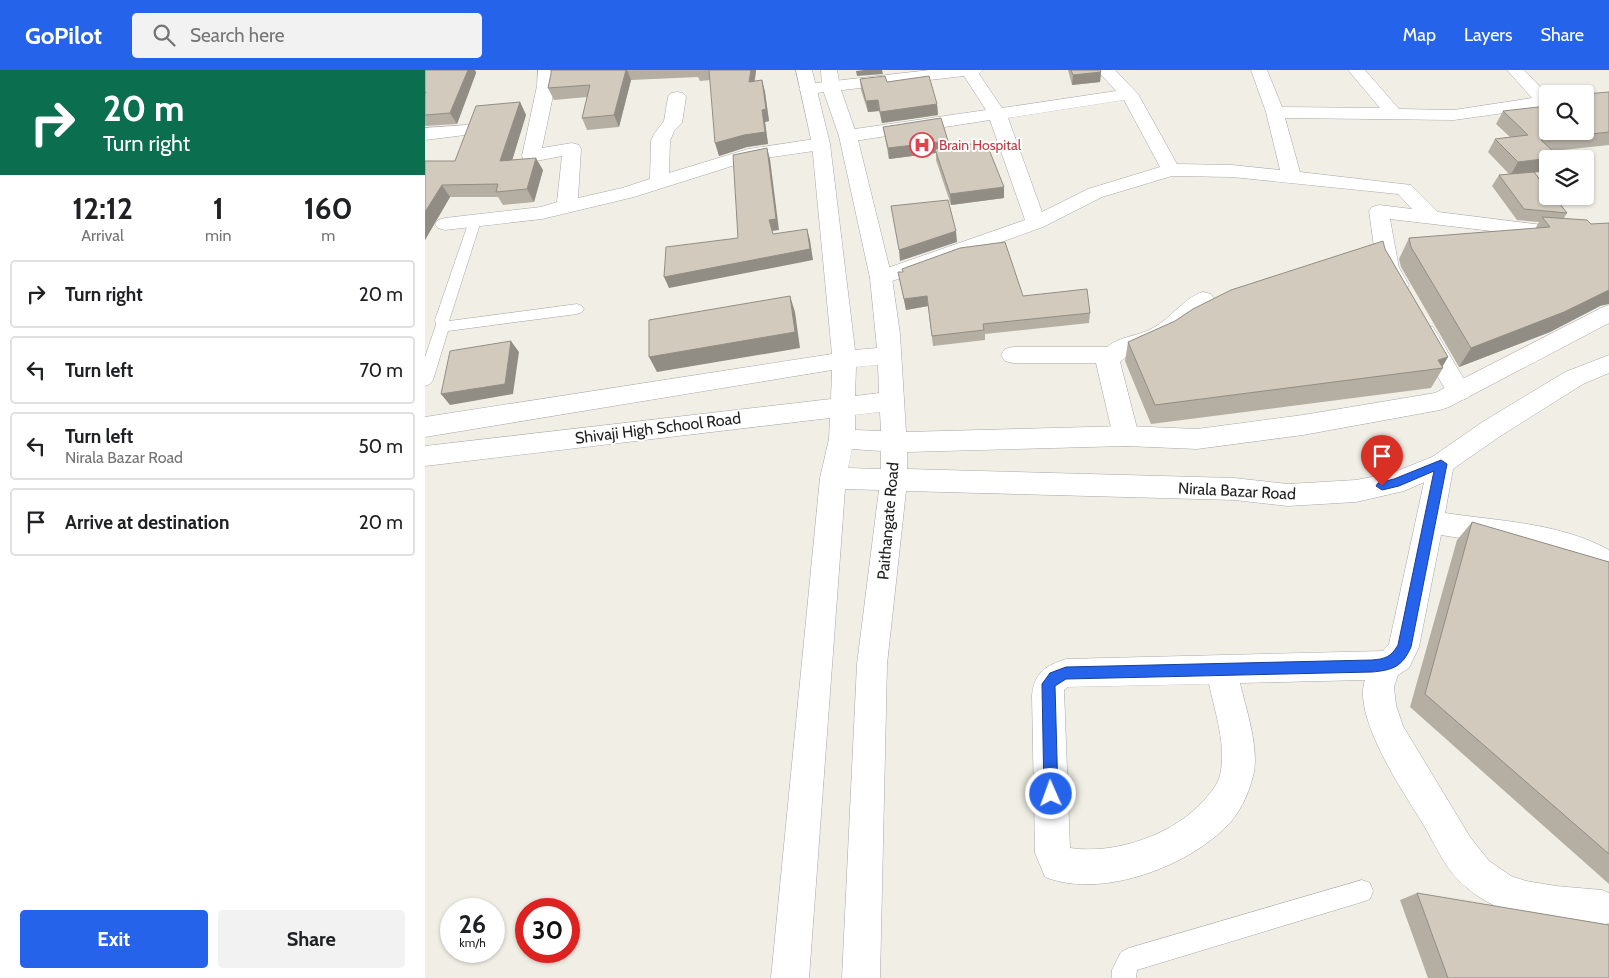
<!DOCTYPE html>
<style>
body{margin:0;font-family:Cabin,sans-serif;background:#f2f2f2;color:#202124;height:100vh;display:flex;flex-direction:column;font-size:19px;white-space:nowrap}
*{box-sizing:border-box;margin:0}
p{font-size:16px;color:#757577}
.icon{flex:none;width:28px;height:28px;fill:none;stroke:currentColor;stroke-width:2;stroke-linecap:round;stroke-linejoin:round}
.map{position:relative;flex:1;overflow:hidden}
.details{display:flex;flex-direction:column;background:#fff;width:425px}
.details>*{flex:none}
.hud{background:#0b6e4f;color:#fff;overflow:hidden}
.buttons{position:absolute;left:1114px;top:15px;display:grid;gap:10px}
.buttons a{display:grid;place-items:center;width:55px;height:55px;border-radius:5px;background:#fff;box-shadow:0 1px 4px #0004;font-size:25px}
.speed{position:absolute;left:15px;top:828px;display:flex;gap:10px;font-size:25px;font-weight:700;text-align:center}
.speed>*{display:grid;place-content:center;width:65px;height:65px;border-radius:50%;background:#fff;box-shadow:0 1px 4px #0004;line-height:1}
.speed small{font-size:12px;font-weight:400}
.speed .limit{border:8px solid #d22;background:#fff;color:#111}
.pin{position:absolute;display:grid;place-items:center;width:42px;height:42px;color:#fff;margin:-51px -21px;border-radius:50% 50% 50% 0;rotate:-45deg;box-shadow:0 0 5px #0007}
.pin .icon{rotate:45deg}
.me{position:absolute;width:55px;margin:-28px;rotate:358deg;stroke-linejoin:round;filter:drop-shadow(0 0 4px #0008)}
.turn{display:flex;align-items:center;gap:18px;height:105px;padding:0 20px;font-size:22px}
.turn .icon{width:65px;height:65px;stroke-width:2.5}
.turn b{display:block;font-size:35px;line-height:42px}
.eta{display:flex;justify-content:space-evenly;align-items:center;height:85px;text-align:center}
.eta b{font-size:30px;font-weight:800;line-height:35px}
.cta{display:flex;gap:10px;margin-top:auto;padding:10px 20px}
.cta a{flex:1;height:58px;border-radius:5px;background:#2563eb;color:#fff;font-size:20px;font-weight:800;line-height:58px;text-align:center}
.cta a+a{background:#f2f2f2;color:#202124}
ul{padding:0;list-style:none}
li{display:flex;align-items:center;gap:15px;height:68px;margin:0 10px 8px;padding:0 10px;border:2px solid #e0e0e0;border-radius:5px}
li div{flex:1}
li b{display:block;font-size:19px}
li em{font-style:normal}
header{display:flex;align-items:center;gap:30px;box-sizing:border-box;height:70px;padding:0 25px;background:#2563eb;color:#fff}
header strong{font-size:24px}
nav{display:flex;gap:28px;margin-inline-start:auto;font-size:18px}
.search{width:350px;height:45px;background:#f2f2f2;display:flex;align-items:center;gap:12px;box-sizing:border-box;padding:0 18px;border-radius:5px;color:#757577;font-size:19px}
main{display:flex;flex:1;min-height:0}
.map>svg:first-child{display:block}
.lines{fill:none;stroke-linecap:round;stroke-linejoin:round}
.service-casing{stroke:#a6a6a6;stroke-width:1}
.minor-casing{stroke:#a6a6a6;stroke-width:1}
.tertiary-casing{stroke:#a6a6a6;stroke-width:1}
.service{fill:#fff;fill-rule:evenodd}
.minor{fill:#fff;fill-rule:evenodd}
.tertiary{fill:#fff;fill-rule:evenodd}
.wall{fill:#b4aea3}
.shaded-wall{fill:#928d84}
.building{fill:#d1cabd;stroke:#928d84}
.route{fill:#2563eb;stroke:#184099}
.labels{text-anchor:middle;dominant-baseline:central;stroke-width:4;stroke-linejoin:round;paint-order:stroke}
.far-health-label{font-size:14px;fill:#be3a42;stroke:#fff;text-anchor:start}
.street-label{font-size:16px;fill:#1f1f1f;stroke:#fff}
</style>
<header>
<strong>GoPilot</strong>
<div class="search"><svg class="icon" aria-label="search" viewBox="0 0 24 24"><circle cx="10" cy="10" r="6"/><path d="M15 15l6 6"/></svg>Search here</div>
<nav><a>Map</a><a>Layers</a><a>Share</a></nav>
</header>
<main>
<section class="details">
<div class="hud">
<div class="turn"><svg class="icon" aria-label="right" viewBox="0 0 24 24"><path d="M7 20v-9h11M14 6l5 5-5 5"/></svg><div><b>20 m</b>Turn right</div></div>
</div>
<div class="eta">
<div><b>12:12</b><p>Arrival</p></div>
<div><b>1</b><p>min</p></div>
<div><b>160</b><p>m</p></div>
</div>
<ul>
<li><svg class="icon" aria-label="right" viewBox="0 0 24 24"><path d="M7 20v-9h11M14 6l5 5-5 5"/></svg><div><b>Turn right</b></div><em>20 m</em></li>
<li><svg class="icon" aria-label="left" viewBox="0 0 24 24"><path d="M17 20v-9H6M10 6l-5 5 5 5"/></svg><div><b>Turn left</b></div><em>70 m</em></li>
<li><svg class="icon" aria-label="left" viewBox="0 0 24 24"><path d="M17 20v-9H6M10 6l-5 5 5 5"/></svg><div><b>Turn left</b><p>Nirala Bazar Road</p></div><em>50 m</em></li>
<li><svg class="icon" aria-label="arrive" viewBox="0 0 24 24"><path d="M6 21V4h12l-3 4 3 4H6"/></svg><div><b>Arrive at destination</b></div><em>20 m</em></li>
</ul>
<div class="cta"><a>Exit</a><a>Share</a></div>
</section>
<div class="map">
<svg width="1184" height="908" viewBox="0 0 1184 908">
<rect width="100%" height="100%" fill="#f1efe5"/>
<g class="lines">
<defs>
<g id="service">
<path d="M50,147L56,151L24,251L152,234L157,236L159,239L157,242L152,244L23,261L8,310L5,314L0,316V287L11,255L10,250L44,151Z"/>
<path d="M937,810L945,813L948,821L945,829L937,832L712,900L711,908H687V900L696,882L704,878Z"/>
</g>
<g id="minor">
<path d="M113,0H129L130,16L117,78L147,73L154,75L156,79L153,128L197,118L225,109L226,71L229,64L239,51L243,27L246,23L252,22L258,23L261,27L257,53L249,61L245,71L244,103L323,79L396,68L403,70L405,74L403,78L396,80L326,90L209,127L117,149L20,160L13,158L10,154L13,150L20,148L116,137L132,132L137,86L106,92L99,90L97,86L112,16Z"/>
<path d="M505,0H558L554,4L577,38L691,21L672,0H690L713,24L752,94L807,95L855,100L841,42L826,0H842L857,37L955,38L923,0H940L974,39L1029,40L1107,28L1082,0H1099L1122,24V37L1029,50L860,48L875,102L986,115L1013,142L1126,156H1184V168H1126L965,149L974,198L984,215L981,220L973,222L965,220L952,198L944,141L947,137L954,135L987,139L973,124L807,107L747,106L677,127L618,157L456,215L448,213L445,208L448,203L600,150L565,50L423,72L416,70L414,66L416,62L423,60L561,40L539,6L383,24L377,23L374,19L377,15L383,14ZM699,30L735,97L663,119L617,142L583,48Z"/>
<path d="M42,55L48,56L51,60L48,64L0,70V58Z"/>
<path d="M778,222L786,224L789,229C779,246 756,265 738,273C723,279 707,280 695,292L714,366L710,373L701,376L692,373L688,366L671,293H588L580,291L576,285L580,279L588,277H682C695,266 714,266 728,258C745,249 761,226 778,222Z"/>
<path d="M1000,255L1008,257L1043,316L1046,322L1043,328L1034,331L1025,328L988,263L992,257Z"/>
<path d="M1016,384L1025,387L1029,394L1020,443C1074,451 1136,453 1184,480V506L1148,488L1135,484L1016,465L994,577L984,598L973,605L969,617L971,635L978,656L1045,767L1064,791L1086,806L1101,811L1131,816L1177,820L1184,823V853C1174,857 1165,855 1154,855C1114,852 1072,844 1041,817C1021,801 1011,776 998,754C979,723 927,647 940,610L815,613C821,639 835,680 828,706C823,726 814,745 799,759C758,798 675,829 620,807L610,783L607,625C610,601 621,596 641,589L958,581L964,574L1003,394L1007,387ZM784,614C790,642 802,677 795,705C793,714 787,721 781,728C751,764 691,785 645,778L639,620L643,617Z"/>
</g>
<path id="tertiary" d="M371,0H387L405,74L430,280L452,278L445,208L414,66L397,17L396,0H412L415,17L432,66L467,208L475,264L481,362L701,356L772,359L878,345L1010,323L1176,238L1184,235V253L1024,337L1015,340L878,365L772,379L701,376L482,382V399L809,408L863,414L931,410L967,403L1007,387L1059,351L1140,302L1184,285V303L1158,314L1077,365L1025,401L979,421L931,432L863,436L809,430L481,421L462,594L455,908H417L432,594L454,420L420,419L384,908H346L395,408L404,369L405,348L0,396V376L406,329L407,300L0,367V347L407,284L387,74ZM453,295L454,323L430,326L431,297ZM455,342L456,361L430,360V345ZM427,379L456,381V399L423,398Z"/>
</defs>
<!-- service casing -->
<use href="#service" class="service-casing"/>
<!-- minor casing -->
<use href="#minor" class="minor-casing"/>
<!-- tertiary casing -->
<use href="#tertiary" class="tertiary-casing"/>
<!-- service -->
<use href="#service" class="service"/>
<!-- minor -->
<use href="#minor" class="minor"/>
<!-- tertiary -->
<use href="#tertiary" class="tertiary"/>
</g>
<!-- wall -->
<g class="wall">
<path d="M0,0H50L51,3L32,54L0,56Z"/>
<path d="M126,0H331L330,11L337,10L340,22L344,51L340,52L343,74L322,77L294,86L285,10L275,11L273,7L206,10L194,57L162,60L157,48L162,27L129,30L123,18L126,4Z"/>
<path d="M643,0H675L676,2L675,12L647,15Z"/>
<path d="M435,9L462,12L512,34L513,45L457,53L454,41L443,42L436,20Z"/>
<path d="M1184,22V75L1128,81L1134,87L1133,89H1122V101L1109,102L1142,143L1139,148L1175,236L1125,262L1034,297L976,197L974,189L984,168L1110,159L1114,152L1092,150L1067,116L1074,105L1084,104L1063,82L1070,69L1085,67L1071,54L1078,41L1122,61Z"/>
<path d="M95,32L101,45L87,90L118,100L109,132L78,135L73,127H25L0,170V91H30Z"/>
<path d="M458,57L523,71V77L579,117V128L526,135L511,90V83L464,89Z"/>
<path d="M960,179L1023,287L1017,297L1018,298L1006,318L726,354L700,291L703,272Z"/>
<path d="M473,202H478L598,226L665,243L664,253L560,264V270L508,276L503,236L481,240Z"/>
<path d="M1047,452L1184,492V814L985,637L1032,470Z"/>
<path d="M992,823L1184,908H1003L975,830Z"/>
</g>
<!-- shaded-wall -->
<g class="shaded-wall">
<path d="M43,0H50L51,3L32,54L25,43Z"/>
<path d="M201,0H202L206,10L194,57L189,45Z"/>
<path d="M326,0H331V1L327,24L324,12Z"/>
<path d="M439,0H457L458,4L432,6L431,1Z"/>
<path d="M676,2L675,12L647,15L648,5Z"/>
<path d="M337,10L340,22L344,51L340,52L343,74L322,77L294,86L290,73L337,40Z"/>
<path d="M453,30L454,41L443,42L441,31Z"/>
<path d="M95,32L101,45L83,104L75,91Z"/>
<path d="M512,34L513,45L457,53L455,42Z"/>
<path d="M523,71V82L510,79L511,83L464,89L463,78Z"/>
<path d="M342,78L345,89L354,160L347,161L351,175L344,150Z"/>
<path d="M1134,87L1133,89H1122V101L1085,106L1093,92Z"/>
<path d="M111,88L118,100L109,132L102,119Z"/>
<path d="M17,115L25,127L0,170V142Z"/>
<path d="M579,117V128L526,135L525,124Z"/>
<path d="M382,159L385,170L388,190L244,218L239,207Z"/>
<path d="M531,161L532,172L475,191L474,180Z"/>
<path d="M1184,220V234L1175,236L1125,262L1034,297L1046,278Z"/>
<path d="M365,226L370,242L375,278L232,302L224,287Z"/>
<path d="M502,226L503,236L481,240L479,229Z"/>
<path d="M86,271L94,282L88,324L25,335L16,324Z"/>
<path d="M1023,287L1016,299L1013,290Z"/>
</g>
<!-- building -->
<g class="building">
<path d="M0,0H43L25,43L0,45V24L1,22H0Z"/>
<path d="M126,0H201L189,45L157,48L165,15L123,18L126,4Z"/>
<path d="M284,0H326L324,12L337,10L341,39L337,40L340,62L319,65L290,73Z"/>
<path d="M646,0H675L676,2L648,5Z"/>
<path d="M460,6L462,12L504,6L512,34L455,42L453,30L441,31L435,9Z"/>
<path d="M1184,22V62L1116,70L1134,87L1093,92L1070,69L1103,65L1078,41L1122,36V61H1160V24Z"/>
<path d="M95,32L75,91L111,88L102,119L71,122L73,114L17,115L0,142V91H30L51,36Z"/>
<path d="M516,48L523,71L463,78L458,57Z"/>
<path d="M561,72L579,117L525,124L510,79Z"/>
<path d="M342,78L351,149L344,150L348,164L382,159L385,179L239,207L241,177L313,168L308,85Z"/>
<path d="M1109,102L1122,119V126H1129L1142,143L1099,139L1074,105Z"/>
<path d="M523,130L531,161L474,180L466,136Z"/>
<path d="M1117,147L1162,150L1166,154L1184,153V220L1139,242L1046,278L986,177L984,168L1125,157Z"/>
<path d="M958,171L960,179L1023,287L1013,290L1018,298L730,335L703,272L750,251L768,239L806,220Z"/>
<path d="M580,172L598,226L662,219L665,243L558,254L559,260L507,266L502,226L479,229L473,202H478L477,199L535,178Z"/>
<path d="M365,226L370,262L224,287V250Z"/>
<path d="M86,271L80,314L16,324L25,281Z"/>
<path d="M1047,452L1184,492V784L1000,624Z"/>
<path d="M992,823L1184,855V908H1023Z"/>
</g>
<!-- route -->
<path class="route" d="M1016,390L1022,394L986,577C977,597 968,600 947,602L641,609L630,616L633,724L631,729L626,731L621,729L619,724L617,614L625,603L641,597L947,590C960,589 966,587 973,575L1009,401L974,416L957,420L951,416L953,413L969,409Z"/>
<!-- icons -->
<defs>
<symbol id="hospital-ring" viewBox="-11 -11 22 22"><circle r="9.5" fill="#fff" stroke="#e0444e" stroke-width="1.5"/><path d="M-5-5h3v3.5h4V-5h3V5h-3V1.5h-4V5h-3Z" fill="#e0444e"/></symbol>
</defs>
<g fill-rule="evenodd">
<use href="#hospital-ring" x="483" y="61" width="28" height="28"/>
</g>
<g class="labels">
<!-- far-health labels -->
<g class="far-health-label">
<text x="514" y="75">Brain Hospital</text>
</g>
<!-- street labels -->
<g class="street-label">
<text transform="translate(233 358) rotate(-7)">Shivaji High School Road</text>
<text transform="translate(812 421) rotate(3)">Nirala Bazar Road</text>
<text transform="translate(463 451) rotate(-85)">Paithangate Road</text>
</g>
</g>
</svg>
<div class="buttons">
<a><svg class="icon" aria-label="search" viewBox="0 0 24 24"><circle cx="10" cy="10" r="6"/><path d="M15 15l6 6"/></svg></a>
<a><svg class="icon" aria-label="layers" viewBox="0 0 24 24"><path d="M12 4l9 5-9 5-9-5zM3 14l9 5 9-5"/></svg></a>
</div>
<div class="speed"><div>26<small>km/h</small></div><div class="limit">30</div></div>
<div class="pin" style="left:957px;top:416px;background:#d93025"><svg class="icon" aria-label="arrive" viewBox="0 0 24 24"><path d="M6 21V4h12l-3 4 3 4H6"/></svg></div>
<svg class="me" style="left:626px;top:724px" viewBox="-20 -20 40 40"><circle r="17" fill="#2563eb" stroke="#fff" stroke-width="3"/><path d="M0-11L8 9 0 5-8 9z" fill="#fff"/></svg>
</div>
</main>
